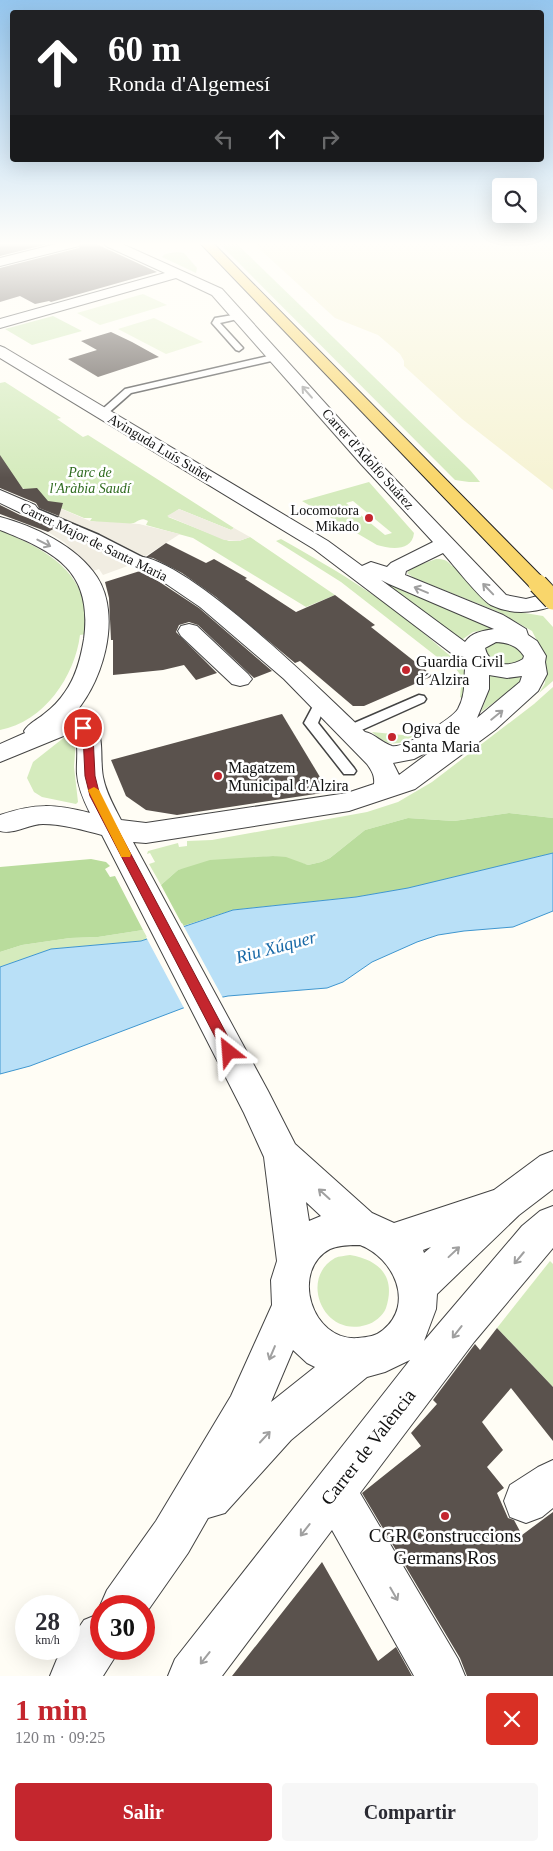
<!DOCTYPE html>
<html lang="es">
<meta charset="utf-8">
<style>
body{margin:0;font-family:Georgia,serif;background:#f7f7f7;color:#2b2b33;height:100vh;display:flex;flex-direction:column;font-size:19px;white-space:nowrap}
*{box-sizing:border-box;margin:0}
p{font-size:16px;color:#7c7c81}
.icon{flex:none;width:28px;height:28px;fill:none;stroke:currentColor;stroke-width:2;stroke-linecap:round;stroke-linejoin:round}
.map{position:relative;height:1676px;overflow:hidden}
.side{display:flex;flex-direction:column;background:#fff;flex:1}
.side>*{flex:none}
.top-card{position:absolute;left:10px;top:10px;width:534px;height:152px;border-radius:5px;box-shadow:0 5px 20px #0002;background:#202124;color:#fff;overflow:hidden}
.controls{position:absolute;left:492px;top:178px;display:grid;gap:10px}
.controls a{display:grid;place-items:center;width:45px;height:45px;border-radius:5px;background:#fff;box-shadow:0 5px 20px #0002;font-size:25px}
.speed{position:absolute;left:15px;top:1595px;display:flex;gap:10px;font-size:25px;font-weight:700;text-align:center}
.speed>*{display:grid;place-content:center;width:65px;height:65px;border-radius:50%;background:#fff;box-shadow:0 5px 20px #0002;line-height:1}
.speed small{font-size:12px;font-weight:400}
.speed .limit{border:8px solid #d22;background:#fff;color:#111}
.pin{position:absolute;display:grid;place-items:center;width:42px;height:42px;color:#fff;margin:-21px;border:2px solid #fff;border-radius:50%;box-shadow:0 1px 5px #0007}
.me{position:absolute;width:55px;margin:-28px;rotate:332deg;stroke-linejoin:round;filter:drop-shadow(0 0 4px #0008)}
.turn{display:flex;align-items:center;gap:18px;height:105px;padding:0 15px;font-size:22px}
.turn .icon{width:65px;height:65px;stroke-width:2.5}
.turn b{display:block;font-size:35px;line-height:42px}
.lanes{display:flex;align-items:center;height:48px;padding:0 15px;background:#0003;justify-content:center;gap:25px;direction:ltr}
.lanes .off{opacity:.35}
.round{display:grid;place-items:center;flex:none;width:52px;height:52px;border-radius:5px;background:#f7f7f7}
.summary{display:flex;align-items:center;justify-content:space-between;height:85px;padding:0 15px}
h1{font-size:30px;font-weight:800;line-height:38px;color:#c4262e}
.action{display:flex;gap:10px;margin-top:auto;padding:10px 15px}
.action a{flex:1;height:58px;border-radius:5px;background:#c4262e;color:#fff;font-size:20px;font-weight:800;line-height:58px;text-align:center}
.action a+a{background:#f7f7f7;color:#2b2b33}
.map>svg:first-child{display:block}
.farmland{fill:#f6f3d4}
.green{fill:#d5ebbd;fill-rule:evenodd}
.forest{fill:#b9dc9c}
.pitch{fill:#e6f2cf}
.plaza{fill:#f1ede2}
.water{fill:#b9e0f7;stroke:#3f96cf}
.pier{fill:#fffdf5}
.building{fill:#5a524d}
.lines{fill:none;stroke-linecap:round;stroke-linejoin:round}
.service-casing{stroke:#444;stroke-width:3}
.pedestrian-casing{stroke:#444;stroke-width:3}
.minor-casing{stroke:#444;stroke-width:2}
.primary-casing{stroke:#222;stroke-width:2}
.service{fill:#fff;fill-rule:evenodd}
.pedestrian{fill:#fff;fill-rule:evenodd}
.minor{fill:#fff;fill-rule:evenodd}
.primary{fill:#f9d66b;fill-rule:evenodd}
.primary-bridge-casing{stroke:#222;stroke-width:21;stroke-linecap:butt}
.primary-bridge{stroke:#f9d66b;stroke-width:19}
.oneway{stroke:#a0a0a0}
.route{fill:#c4262e;stroke:#7f191e}
.slow{fill:#f59e0b}
.poi-dot{fill:#c4262e;stroke:#fff;stroke-width:2}
.labels{text-anchor:middle;dominant-baseline:central;stroke-width:5;stroke-linejoin:round;paint-order:stroke}
.far-street-label{font-size:14px;fill:#111;stroke:#fff}
.far-park-label{font-size:14px;font-style:italic;fill:#2f6b1f;stroke:#fff}
.far-poi-label{font-size:14px;fill:#111;stroke:#fff;text-anchor:end}
.poi-label{font-size:16px;fill:#111;stroke:#fff;text-anchor:start}
.water-label{font-size:18px;font-style:italic;fill:#1768a6;stroke:#fff}
.near-street-label{font-size:19px;fill:#111;stroke:#fff}
.near-poi-label{font-size:19px;fill:#111;stroke:#fff}
</style>
<div class="map">
<svg width="553" height="1676" viewBox="0 0 553 1676">
<rect width="100%" height="100%" fill="#fffdf5"/>
<!-- farmland -->
<path class="farmland" d="M253,243H553V490L462,419L404,366V361L400,354L378,335L335,318Z"/>
<!-- green -->
<g class="green">
<path d="M219,243H236L470,470L480,482H469L455,480Z"/>
<path d="M177,252L184,253L197,268L196,273L162,257L165,254Z"/>
<path d="M53,316L82,331L32,345L5,329Z"/>
<path d="M5,382L61,418L57,419L83,437L88,435L234,528L231,530L179,509L168,517L229,541H239L250,537L335,595L306,607L193,538L146,525L148,521C140,516 138,523 130,524C117,525 103,523 90,521L92,518H84L60,508L63,504L61,503L51,504L10,481L14,479V476L0,475V383Z"/>
<path d="M369,482L414,533C412,552 390,549 377,545L302,501ZM353,501L392,533L385,535L346,503Z"/>
<path d="M0,530C32,544 73,562 83,600C86,611 86,623 86,634L80,635C75,676 44,722 0,730Z"/>
<path d="M281,539C341,573 390,602 442,649C450,656 465,666 467,677C469,684 466,693 465,700L460,697L462,677L450,661L447,662L444,658L441,660L341,582L276,541Z"/>
<path d="M436,559C444,559 447,560 452,566L457,565L506,610L543,616L553,627V681L539,693L545,683L546,658L532,631L499,612L414,578L407,573L411,568Z"/>
<path d="M380,580L457,609L498,628L473,632L460,641Z"/>
<path d="M495,640L509,641L526,655L522,662L510,667L484,660V644Z"/>
<path d="M489,675L507,677L519,676L521,679L515,687L481,712L486,699Z"/>
<path d="M553,687V818L509,813L454,821L408,818L365,830L330,858L321,862L308,865L273,856L246,859L178,870L161,885L149,864L155,862L150,853L147,854L148,851L178,843L179,847L187,846V841L212,840L367,812L398,802L432,782L534,704Z"/>
<path d="M372,732L413,736C397,747 386,746 372,732Z"/>
<path d="M66,736L76,739L74,767L78,802L76,804L42,797L34,792L27,778L33,762Z"/>
<path d="M143,930L148,939L141,941L51,949L0,967V952L22,945L70,938L98,937Z"/>
<path d="M350,1255C380,1260 396,1277 386,1308C383,1316 374,1323 366,1325C323,1338 299,1278 335,1258C339,1256 345,1256 350,1255Z"/>
<path d="M550,1261L553,1264V1387L497,1328Z"/>
</g>
<!-- forest -->
<g class="forest">
<path d="M509,813L553,818V853L409,888L356,897L233,910L183,926L161,885L178,870L210,860L273,856L286,857L308,865L321,862L330,858L365,830L408,818L454,821Z"/>
<path d="M91,859L106,862L110,866L105,869L110,877L115,876L143,930L98,937L70,938L22,945L0,952V867Z"/>
</g>
<!-- pitch -->
<g class="pitch">
<path d="M143,294L167,305L100,325L77,313Z"/>
<path d="M154,318L203,342L166,354L118,329Z"/>
</g>
<!-- plaza -->
<g class="plaza">
<path d="M50,504L90,521L139,524L180,534L133,564L103,575L99,569L93,571L64,542L48,532L55,527L29,515Z"/>
<path d="M179,509L231,530L234,528L250,537L239,541L224,540L167,516Z"/>
</g>
<!-- water -->
<path class="water" d="M553,853V911L513,927L464,931L438,935L417,942L372,962L343,982L327,988L228,996L199,1002L30,1066L0,1074V967L51,949L141,941L233,910L356,897L408,888Z"/>
<!-- pier -->
<path class="pier" d="M182,923L224,1000L200,1004L185,1010L146,937L170,929Z"/>
<!-- building -->
<g class="building">
<path d="M0,243H52L0,256Z"/>
<path d="M83,243H94L157,272L51,302L49,301L35,304L20,296L0,302V268L79,248Z"/>
<path d="M111,332L132,342L159,357L98,377L68,359L97,350L81,341Z"/>
<path d="M0,455L23,489L37,488L48,501L63,503L59,516L39,508L36,503L0,488Z"/>
<path d="M0,505L20,515L55,528L48,532L0,514Z"/>
<path d="M166,543L206,563L214,559L247,578L245,579L296,612L335,595L375,625L371,627L433,676L364,706H353L300,661L295,663L216,597L182,573L153,558L146,557Z"/>
<path d="M140,571L158,581L199,608L272,671L254,678L198,625L189,622L179,625L176,632L217,673L196,680L184,665L163,670L113,675V640H111L109,598L105,582Z"/>
<path d="M282,714L329,792L177,815L146,810L126,796L111,760Z"/>
<path d="M497,1328L553,1387V1441L511,1388L482,1422L503,1450L487,1467L504,1488L497,1493L508,1518L514,1520L522,1535L553,1512V1676H467L460,1658L362,1493L421,1446L411,1433L437,1404L433,1400L475,1344L480,1350Z"/>
<path d="M322,1562L378,1661L396,1647L412,1676H232Z"/>
</g>
<g class="lines">
<defs>
<g id="service">
<path d="M239,314L243,316L242,318L220,323L243,348L239,351L236,350L212,323L215,318Z"/>
<path d="M277,354L281,357L280,359L131,393L106,415H100L98,413L125,389Z"/>
<path d="M419,695L424,696L426,699L424,702L355,733H345L343,730L345,727Z"/>
<path d="M324,702L331,706L322,713L318,723L354,768L356,771L354,774H344L304,723L312,708Z"/>
</g>
<path id="pedestrian" d="M28,505L99,535L144,558L146,561L144,564H132L89,541L23,512L21,509L23,506Z"/>
<g id="minor">
<path d="M60,243H81L79,246L0,266V258Z"/>
<path d="M104,243H120L222,289L373,456L506,595L526,599L553,592V606C533,613 511,615 491,605C481,600 452,563 443,553L406,571L405,575L503,615L526,629L528,635L537,641L546,656L545,662L547,674L538,691L495,730L415,789L349,811L146,843L133,842L268,1091L295,1144L372,1213L394,1223L494,1190L540,1156L553,1151V1189L519,1215L437,1294L436,1309L424,1341L522,1226L540,1211L553,1206V1248L474,1342L360,1493L458,1659L465,1676H414L332,1530L222,1676H168L175,1659L410,1360L385,1372L367,1377L291,1440L225,1513L208,1518L188,1553L144,1616V1606H101V1610L100,1606L107,1590L156,1521L231,1396L272,1305L271,1280L277,1261L264,1157L244,1113L102,835C83,830 63,824 43,824C29,824 13,835 0,831V815C36,803 54,804 90,813C84,801 78,788 77,774C76,762 80,744 73,734L66,735L0,762V744L25,733L24,731C29,723 37,720 44,714C52,708 59,701 65,692C76,677 81,657 84,639C93,571 56,552 0,530V517C34,526 77,546 97,577C123,617 102,688 69,719C111,716 98,750 103,777C106,793 114,806 121,820L146,823L347,793L374,784C375,776 372,771 367,764L284,679L200,607L159,579L131,565L128,561L131,557C176,545 329,698 365,732C375,734 382,743 392,746C403,749 452,719 458,709C467,693 463,677 466,660L464,657L451,653L314,549L0,358V346L5,348L328,541L362,566L371,562L387,567L391,563L433,542L361,464L212,295L176,278L0,328V319L165,273L106,246ZM381,580L389,584L494,629C483,631 472,632 465,642ZM496,642C508,643 517,645 524,656L523,659C509,668 489,666 485,648ZM489,675L507,678L522,676L520,682L477,718L489,689ZM438,746L399,775L393,763L414,759ZM306,1202L321,1216L309,1221ZM360,1245C394,1258 415,1304 383,1330C376,1336 368,1337 358,1338C311,1342 290,1270 330,1249C339,1245 351,1245 360,1245ZM431,1247L424,1253L423,1250ZM293,1350L307,1363L315,1367L271,1402Z"/>
<path d="M0,490L35,505L38,509L35,513L28,515L21,513L0,503Z"/>
<path d="M189,624L197,626L248,674L252,679L248,684L240,686L232,684L181,636L178,631L181,626Z"/>
<path d="M553,1460V1508L542,1517L526,1523L510,1517L504,1501L510,1485L538,1467Z"/>
<path d="M101,1613V1649H120L103,1676H50L57,1659L64,1649H69V1642L84,1620Z"/>
</g>
<path id="primary" d="M200,243H213L545,580L549,584L545,588L538,590L531,588Z"/>
</defs>
<!-- service casing -->
<use href="#service" class="service-casing"/>
<!-- pedestrian casing -->
<use href="#pedestrian" class="pedestrian-casing"/>
<!-- minor casing -->
<use href="#minor" class="minor-casing"/>
<!-- primary casing -->
<use href="#primary" class="primary-casing"/>
<!-- service -->
<use href="#service" class="service"/>
<!-- pedestrian -->
<use href="#pedestrian" class="pedestrian"/>
<!-- minor -->
<use href="#minor" class="minor"/>
<!-- primary -->
<use href="#primary" class="primary"/>
<defs>
<path id="primary-bridge" d="M538,584L553,600"/>
</defs>
<!-- primary-bridge casing -->
<use href="#primary-bridge" class="primary-bridge-casing"/>
<!-- primary-bridge -->
<use href="#primary-bridge" class="primary-bridge"/>
</g>
<!-- one-way arrows -->
<defs><path id="oneway-shaft" d="M-6 0H5M1.5-3L5.5 0L1.5 3" fill="none" stroke-width="1.6" stroke-linecap="round" stroke-linejoin="round" transform="scale(1.25)"/></defs>
<g class="oneway">
<use href="#oneway-shaft" transform="translate(307 392) rotate(-131)"/>
<use href="#oneway-shaft" transform="translate(44 543) rotate(27)"/>
<use href="#oneway-shaft" transform="translate(488 589) rotate(-134)"/>
<use href="#oneway-shaft" transform="translate(421 590) rotate(-157)"/>
<use href="#oneway-shaft" transform="translate(497 715) rotate(-39)"/>
<use href="#oneway-shaft" transform="translate(324 1194) rotate(-138)"/>
<use href="#oneway-shaft" transform="translate(454 1252) rotate(-43)"/>
<use href="#oneway-shaft" transform="translate(519 1258) rotate(130)"/>
<use href="#oneway-shaft" transform="translate(457 1332) rotate(128)"/>
<use href="#oneway-shaft" transform="translate(272 1353) rotate(113)"/>
<use href="#oneway-shaft" transform="translate(265 1437) rotate(-47)"/>
<use href="#oneway-shaft" transform="translate(305 1530) rotate(128)"/>
<use href="#oneway-shaft" transform="translate(394 1594) rotate(60)"/>
<use href="#oneway-shaft" transform="translate(205 1658) rotate(128)"/>
</g>
<!-- sky -->
<linearGradient id="sky" x2="0" y2="1"><stop stop-color="#95c6ee"/><stop offset="0.51" stop-color="#fffefa"/><stop offset="1" stop-color="#fffefa" stop-opacity="0"/></linearGradient>
<rect width="553" height="478" fill="url(#sky)"/>
<!-- route -->
<path class="route" d="M83,725L87,726L93,735L95,776L100,796L234,1048L236,1052L234,1056L229,1058L225,1056L90,796L85,776L83,735L78,728Z"/>
<!-- slow -->
<path class="slow" d="M94,787L99,790L131,854L130,857H121L120,854L88,790Z"/>
<!-- markers -->
<g class="poi-dot">
<circle cx="369" cy="518" r="5"/>
<circle cx="406" cy="670" r="5"/>
<circle cx="392" cy="737" r="5"/>
<circle cx="218" cy="776" r="5"/>
<circle cx="445" cy="1516" r="5"/>
</g>
<g class="labels">
<!-- far-street labels -->
<g class="far-street-label">
<text transform="translate(160 448) rotate(31)">Avinguda Luís Suñer</text>
<text transform="translate(368 459) rotate(48)">Carrer d'Adolfo Suárez</text>
<text transform="translate(94 542) rotate(26)">Carrer Major de Santa Maria</text>
</g>
<!-- far-park labels -->
<g class="far-park-label">
<text x="90" y="472">Parc de<tspan x="90" dy="16">l'Aràbia Saudí</tspan></text>
</g>
<!-- far-poi labels -->
<g class="far-poi-label">
<text x="359" y="510">Locomotora<tspan x="359" dy="16">Mikado</tspan></text>
</g>
<!-- poi labels -->
<g class="poi-label">
<text x="416" y="661">Guardia Civil<tspan x="416" dy="18">d´Alzira</tspan></text>
<text x="402" y="728">Ogiva de<tspan x="402" dy="18">Santa Maria</tspan></text>
<text x="228" y="767">Magatzem<tspan x="228" dy="18">Municipal d'Alzira</tspan></text>
</g>
<!-- water labels -->
<g class="water-label">
<text transform="translate(276 947) rotate(-15)">Riu Xúquer</text>
</g>
<!-- near-street labels -->
<g class="near-street-label">
<text transform="translate(368 1447) rotate(-52)">Carrer de València</text>
</g>
<!-- near-poi labels -->
<g class="near-poi-label">
<text x="445" y="1535">CGR Construccions<tspan x="445" dy="22">Germans Ros</tspan></text>
</g>
</g>
</svg>
<div class="controls">
<a><svg class="icon" aria-label="search" viewBox="0 0 24 24"><circle cx="10" cy="10" r="6"/><path d="M15 15l6 6"/></svg></a>
</div>
<div class="speed"><div>28<small>km/h</small></div><div class="limit">30</div></div>
<div class="pin" style="left:83px;top:728px;background:#d93025"><svg class="icon" aria-label="arrive" viewBox="0 0 24 24"><path d="M6 21V4h12l-3 4 3 4H6"/></svg></div>
<svg class="me" style="left:229px;top:1052px" viewBox="-20 -20 40 40"><path d="M0-17L14 15 0 8-14 15z" fill="#c4262e" stroke="#fff" stroke-width="4"/></svg>
<div class="top-card">
<div class="turn"><svg class="icon" aria-label="ahead" viewBox="0 0 24 24"><path d="M12 20V5M6 11l6-6 6 6"/></svg><div><b>60 m</b>Ronda d'Algemesí</div></div>
<div class="lanes"><svg class="icon off" aria-label="left" viewBox="0 0 24 24"><path d="M17 20v-9H6M10 6l-5 5 5 5"/></svg><svg class="icon" aria-label="ahead" viewBox="0 0 24 24"><path d="M12 20V5M6 11l6-6 6 6"/></svg><svg class="icon off" aria-label="right" viewBox="0 0 24 24"><path d="M7 20v-9h11M14 6l5 5-5 5"/></svg></div>
</div>
</div>
<section class="side">
<div class="summary"><div><h1>1 min</h1><p>120 m · 09:25</p></div><a class="round" style="background:#d93025;color:#fff"><svg class="icon" aria-label="close" viewBox="0 0 24 24"><path d="M6 6l12 12M18 6L6 18"/></svg></a></div>
<div class="action"><a>Salir</a><a>Compartir</a></div>
</section>
